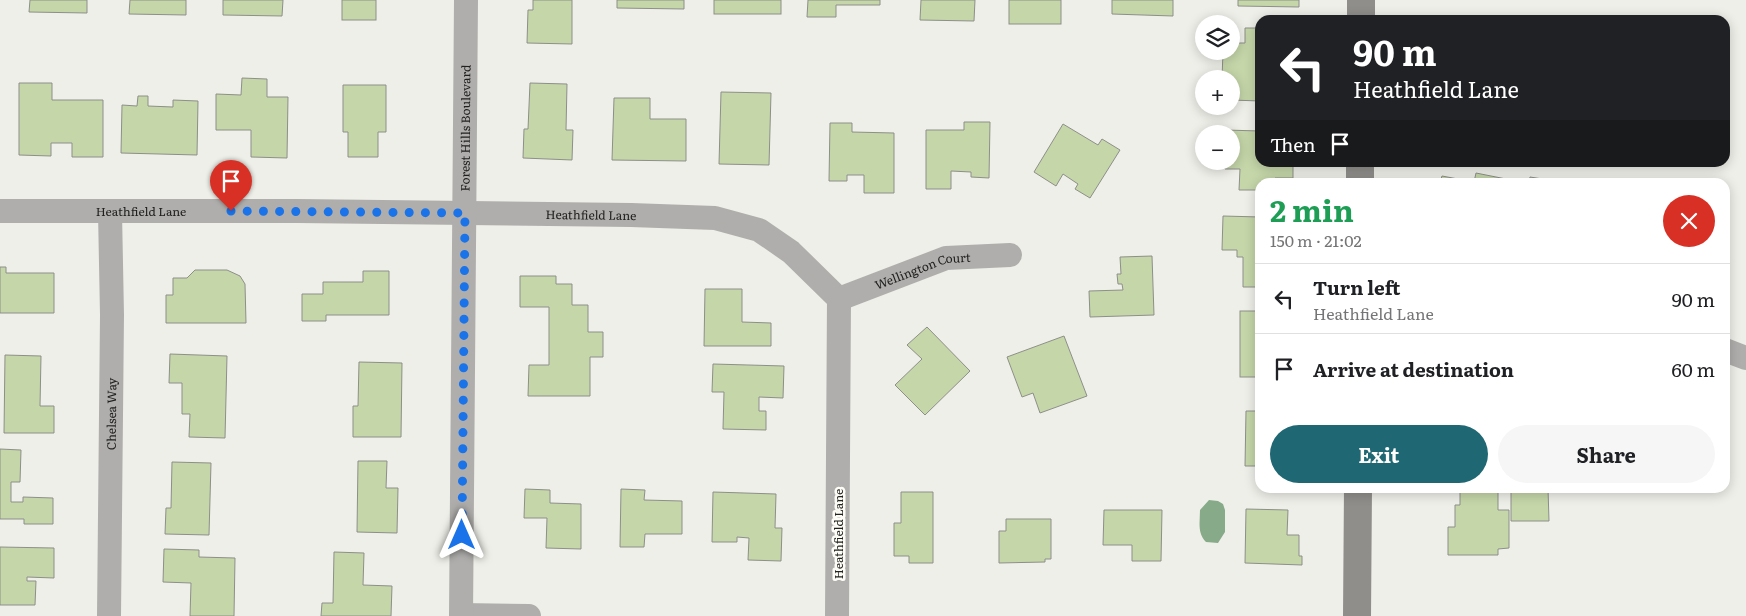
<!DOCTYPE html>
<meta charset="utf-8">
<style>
body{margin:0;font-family:Literata,serif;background:#f6f6f6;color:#202124;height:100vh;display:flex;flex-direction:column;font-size:19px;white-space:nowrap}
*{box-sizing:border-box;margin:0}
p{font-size:16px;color:#757577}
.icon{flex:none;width:28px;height:28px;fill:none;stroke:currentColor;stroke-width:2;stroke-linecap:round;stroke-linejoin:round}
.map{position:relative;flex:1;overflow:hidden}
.side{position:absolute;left:1255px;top:178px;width:475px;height:315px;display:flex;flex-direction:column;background:#fff;border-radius:15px;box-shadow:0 2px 12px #0003}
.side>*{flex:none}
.hud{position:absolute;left:1255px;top:15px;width:475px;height:152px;border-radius:15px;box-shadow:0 2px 12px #0003;background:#202124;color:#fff;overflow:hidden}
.buttons{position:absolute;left:1195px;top:15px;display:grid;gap:10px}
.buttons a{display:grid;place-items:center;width:45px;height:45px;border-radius:50%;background:#fff;box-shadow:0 2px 12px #0003;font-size:25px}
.pin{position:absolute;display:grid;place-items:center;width:42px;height:42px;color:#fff;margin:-51px -21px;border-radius:50% 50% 50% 0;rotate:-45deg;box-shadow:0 0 5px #0007}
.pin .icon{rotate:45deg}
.me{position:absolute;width:55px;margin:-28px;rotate:0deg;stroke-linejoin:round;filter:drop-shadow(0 0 4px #0008)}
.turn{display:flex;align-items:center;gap:18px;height:105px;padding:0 15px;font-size:22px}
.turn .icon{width:65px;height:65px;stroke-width:2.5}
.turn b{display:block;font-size:35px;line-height:42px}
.then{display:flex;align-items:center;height:48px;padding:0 15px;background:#0003;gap:10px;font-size:19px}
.round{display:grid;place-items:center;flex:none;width:52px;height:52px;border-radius:26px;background:#f6f6f6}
.summary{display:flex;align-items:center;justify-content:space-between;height:85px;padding:0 15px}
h1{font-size:30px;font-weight:700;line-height:38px;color:#1e9e55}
.action{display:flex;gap:10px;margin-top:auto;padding:10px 15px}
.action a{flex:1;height:58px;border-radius:30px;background:#1e6773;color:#fff;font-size:20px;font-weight:700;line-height:58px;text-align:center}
.action a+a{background:#f6f6f6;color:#202124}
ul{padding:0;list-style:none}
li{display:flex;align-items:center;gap:15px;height:70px;padding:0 15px;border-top:1px solid #e0e0e0}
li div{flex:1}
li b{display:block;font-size:19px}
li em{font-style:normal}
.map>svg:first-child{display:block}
.water{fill:#87ab89}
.building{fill:#c5d6a9;stroke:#8d8f8a}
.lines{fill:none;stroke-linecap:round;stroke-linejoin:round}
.street{stroke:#afaeac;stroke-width:24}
.secondary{stroke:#908e8b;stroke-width:28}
.route{stroke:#1a73e8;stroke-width:9;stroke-dasharray:0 16.2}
.labels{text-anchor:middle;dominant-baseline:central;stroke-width:5;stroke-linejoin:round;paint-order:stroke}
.street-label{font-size:12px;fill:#20201e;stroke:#fdfcf6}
</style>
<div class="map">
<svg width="1746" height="616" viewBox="0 0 1746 616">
<rect width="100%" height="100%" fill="#efefe9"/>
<!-- water -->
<path class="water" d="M1209,500L1218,501L1223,504L1225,510V532L1218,543L1206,542C1197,533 1200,521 1200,510Z"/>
<!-- building -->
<g class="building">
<path d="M30,0H87V13L29,12Z"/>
<path d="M130,0H186V15L129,14Z"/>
<path d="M223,0H283L282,16L223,15Z"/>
<rect x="342" y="0" width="34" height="20"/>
<path d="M533,0H572V44L527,43L528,10H533Z"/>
<path d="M617,0H684V9L617,8Z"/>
<rect x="714" y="0" width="67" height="14"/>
<path d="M808,0H880V5H836V17H807Z"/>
<path d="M921,0H975L974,21L920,20Z"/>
<rect x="1009" y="0" width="52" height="24"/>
<path d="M1112,0H1173V16L1112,14Z"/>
<path d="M1238,0H1299V7L1238,6Z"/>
<path d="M1245,28H1260V101L1231,100V79H1222L1223,51H1231V43H1245Z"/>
<path d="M242,78L267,79V97H288L287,158L251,157V130H216V94L241,95Z"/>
<path d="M19,83H52V100H103V157H72V143H51V156L19,155Z"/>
<path d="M530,83L567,84L566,130H573L572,160L523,158L524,129H528Z"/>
<path d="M343,85H386V132H378V157H348V132H343Z"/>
<path d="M721,92L771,93L769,165L719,164Z"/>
<path d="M138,96H148V106L173,107V100L198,101L197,155L121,153L122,105L137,106Z"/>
<path d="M614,98H650V119H686V161L612,160Z"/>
<path d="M964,122H990L989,178L971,177V172L951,171V189H926V130H964Z"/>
<path d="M830,123H852V132L894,133V193H864V175H847V181H829Z"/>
<path d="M1063,124L1098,145L1102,139L1120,150L1090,198L1075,189L1078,184L1063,174L1056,186L1034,172Z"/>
<path d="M1225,130L1260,131V162H1293V178H1275V182H1260V190H1239L1240,169H1225V161H1231V134H1225Z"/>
<path d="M1476,173L1521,182H1440L1442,176L1474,182Z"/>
<path d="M1530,177L1561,182H1529Z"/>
<path d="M1223,216L1260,217V287H1243V257H1237V250H1222Z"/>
<path d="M1152,256L1154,315L1090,317L1089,291L1123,290L1122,284H1118L1117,274H1121L1120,257Z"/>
<path d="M0,267H6V273H54V313H0Z"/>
<path d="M195,270H227L240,276L245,284L246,323H166V295H173V278H187Z"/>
<path d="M363,271H389V315H326V321H302V294H323V282H363Z"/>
<path d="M520,276H556V284H572V305H588V332H603V357H590V396H528L529,365H549V307H520Z"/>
<path d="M705,289H742V322L771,323V346H704Z"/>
<rect x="1240" y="311" width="20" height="66"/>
<path d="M927,327L970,371L925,415L895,385L922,359L907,345Z"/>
<path d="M1064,336L1087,396L1040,413L1033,393L1022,397L1007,357Z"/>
<path d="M170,354L227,356L225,438L189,437L190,414H182V383H169Z"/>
<path d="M5,355L41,356L40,406H54V433H4Z"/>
<path d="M359,362L402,363L401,437H353V406H358Z"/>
<path d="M713,364L784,366L783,398L759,397V411H766V430L723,429L724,392H712Z"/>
<path d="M1246,411H1260V466H1245Z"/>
<path d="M0,449L21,450L20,482H11V502H23V497L53,498V524H24V519H0Z"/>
<path d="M358,461H387L386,488H398L397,533L357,532Z"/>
<path d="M172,462L211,463L209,535L165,534L166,508H171Z"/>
<path d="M1460,488H1498V510H1509V548L1498,549V555H1448V527H1455V505H1460Z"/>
<path d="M1511,488H1548L1549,521H1511Z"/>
<path d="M525,489L550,490V503L581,504V549L546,548L547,518H524Z"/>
<path d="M621,489L645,490L644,500L682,501V534H645L644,547H620Z"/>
<path d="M713,492L776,494L775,528H782L781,561L748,560L749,538L737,537V542H712Z"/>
<path d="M901,492H933V563H909V556H894V523H901Z"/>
<path d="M1246,509L1288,510L1287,535H1299V556H1302V565L1245,563Z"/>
<path d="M1104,510H1162L1161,561H1132V545H1103Z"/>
<path d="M1006,519H1051V559H1045V562L999,563V531H1006Z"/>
<path d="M0,547L54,548V578L27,577V581H36L35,605H0Z"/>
<path d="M164,549L199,550V557L235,558L234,616H190L191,583L163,582Z"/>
<path d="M334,552L364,553L363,585L392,586L391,616H321L322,603H333Z"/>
</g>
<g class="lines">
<!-- street -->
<g class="street">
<path id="s1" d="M0,211H298L631,215L715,218L759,230L791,252L839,299L837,616"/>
<path id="s2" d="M839,299L946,258L1010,255"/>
<path d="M1725,350L1746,358"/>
<path d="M461,615L529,616"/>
<path id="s3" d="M109,616L112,315L110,212"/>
<path id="s4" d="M461,616L466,0"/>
</g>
<!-- secondary -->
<g class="secondary">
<path d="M1361,20V0"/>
<path d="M1360,182V162"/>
<path d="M1357,616L1358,488"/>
</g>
</g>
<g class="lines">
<!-- route -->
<path class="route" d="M231,211L465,213L462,535"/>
</g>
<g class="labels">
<!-- street labels -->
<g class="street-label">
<text stroke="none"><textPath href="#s4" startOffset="488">Forest Hills Boulevard</textPath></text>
<text stroke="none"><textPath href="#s1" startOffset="141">Heathfield Lane</textPath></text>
<text stroke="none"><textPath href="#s1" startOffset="591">Heathfield Lane</textPath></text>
<text stroke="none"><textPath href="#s2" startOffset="89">Wellington Court</textPath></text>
<text stroke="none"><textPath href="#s3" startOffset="202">Chelsea Way</textPath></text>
<text transform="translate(838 534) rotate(-90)">Heathfield Lane</text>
</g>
</g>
</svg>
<div class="buttons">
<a><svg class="icon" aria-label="layers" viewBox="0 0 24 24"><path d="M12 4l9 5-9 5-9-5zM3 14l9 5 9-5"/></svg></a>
<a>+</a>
<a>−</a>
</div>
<div class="pin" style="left:231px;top:211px;background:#d93025"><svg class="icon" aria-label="arrive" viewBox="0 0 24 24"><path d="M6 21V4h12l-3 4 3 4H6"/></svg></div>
<svg class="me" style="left:462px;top:535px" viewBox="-20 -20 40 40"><path d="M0-17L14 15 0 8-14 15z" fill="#1a73e8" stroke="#fff" stroke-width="4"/></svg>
<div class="hud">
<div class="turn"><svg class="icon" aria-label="left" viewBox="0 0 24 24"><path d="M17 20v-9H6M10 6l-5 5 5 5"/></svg><div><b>90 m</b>Heathfield Lane</div></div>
<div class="then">Then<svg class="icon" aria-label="arrive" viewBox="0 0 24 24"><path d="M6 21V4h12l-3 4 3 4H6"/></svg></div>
</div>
<section class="side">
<div class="summary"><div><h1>2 min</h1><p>150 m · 21:02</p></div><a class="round" style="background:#d93025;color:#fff"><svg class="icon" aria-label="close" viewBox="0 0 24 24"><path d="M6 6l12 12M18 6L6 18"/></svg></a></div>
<ul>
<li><svg class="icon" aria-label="left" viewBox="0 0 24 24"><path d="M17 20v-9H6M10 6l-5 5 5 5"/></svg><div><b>Turn left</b><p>Heathfield Lane</p></div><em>90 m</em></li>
<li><svg class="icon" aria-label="arrive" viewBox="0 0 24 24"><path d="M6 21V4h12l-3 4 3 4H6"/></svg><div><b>Arrive at destination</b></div><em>60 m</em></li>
</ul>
<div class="action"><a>Exit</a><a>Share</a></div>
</section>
</div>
